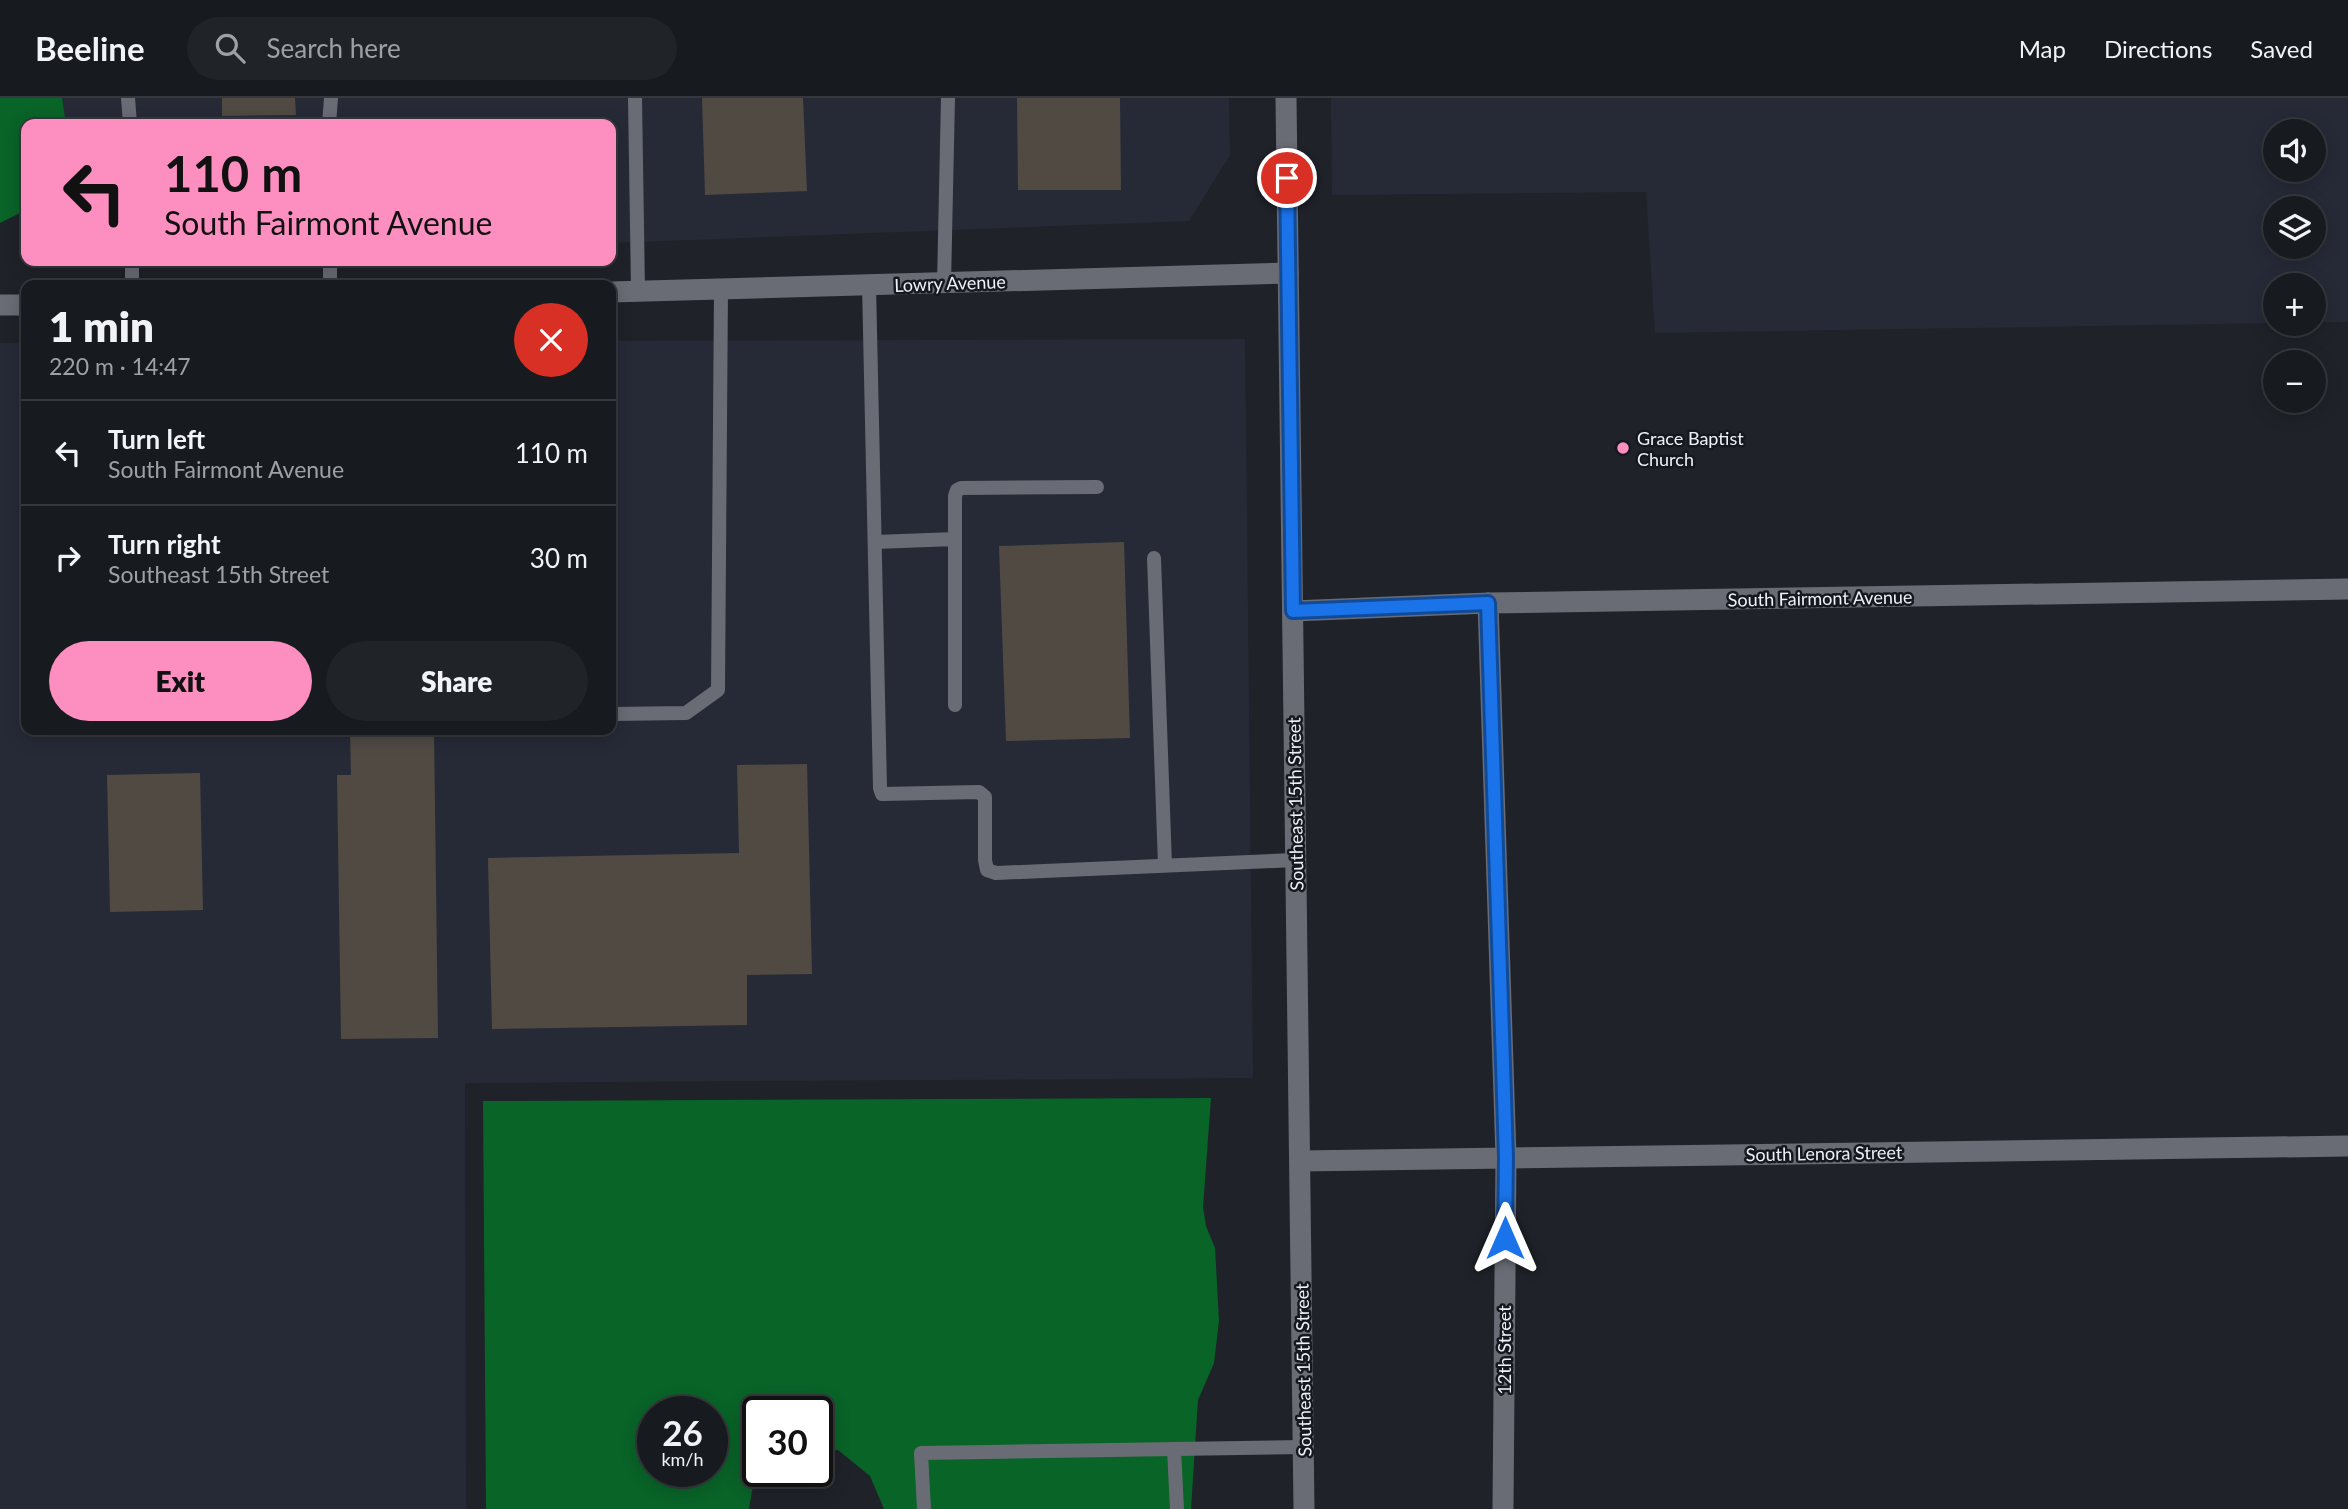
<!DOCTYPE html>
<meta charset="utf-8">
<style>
body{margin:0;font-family:Lato,sans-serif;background:#202328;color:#f1f3f6;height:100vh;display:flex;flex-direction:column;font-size:26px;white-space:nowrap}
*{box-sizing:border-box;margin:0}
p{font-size:23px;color:#9ea1a4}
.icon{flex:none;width:38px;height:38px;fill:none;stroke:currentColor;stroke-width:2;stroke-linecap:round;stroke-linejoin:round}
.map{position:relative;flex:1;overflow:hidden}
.side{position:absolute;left:21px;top:182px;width:595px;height:455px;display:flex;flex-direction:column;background:#171a1f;border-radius:14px;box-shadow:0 4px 18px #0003,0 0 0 2px #36383d}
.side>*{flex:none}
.guide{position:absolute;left:21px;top:21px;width:595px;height:147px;border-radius:14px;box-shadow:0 4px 18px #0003,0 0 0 2px #36383d;background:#fd8ec0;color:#111;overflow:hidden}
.tools{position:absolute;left:2263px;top:21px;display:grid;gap:14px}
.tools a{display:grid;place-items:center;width:63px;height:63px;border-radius:50%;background:#171a1f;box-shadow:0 4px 18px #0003,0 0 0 2px #36383d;font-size:35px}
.speed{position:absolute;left:637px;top:1298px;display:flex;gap:14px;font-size:35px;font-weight:700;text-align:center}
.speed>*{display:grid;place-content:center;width:91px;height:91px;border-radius:50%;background:#171a1f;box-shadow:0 4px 18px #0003,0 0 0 2px #36383d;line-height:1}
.speed small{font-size:18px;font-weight:400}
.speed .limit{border:4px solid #111;border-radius:10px;background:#fff;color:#111}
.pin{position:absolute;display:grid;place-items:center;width:60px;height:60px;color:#fff;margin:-30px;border:4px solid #fff;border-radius:50%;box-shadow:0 2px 7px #0007}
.me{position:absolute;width:77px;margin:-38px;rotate:0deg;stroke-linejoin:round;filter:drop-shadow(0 0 5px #0008)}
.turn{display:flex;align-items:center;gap:24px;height:147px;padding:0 28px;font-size:32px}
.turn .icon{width:91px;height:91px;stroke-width:2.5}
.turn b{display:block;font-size:49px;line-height:60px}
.round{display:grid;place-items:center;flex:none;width:74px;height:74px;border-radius:37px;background:#202328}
.summary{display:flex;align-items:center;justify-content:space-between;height:119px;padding:0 28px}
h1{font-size:42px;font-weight:800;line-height:52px}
.cta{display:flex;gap:14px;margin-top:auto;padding:14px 28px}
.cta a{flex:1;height:80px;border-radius:42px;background:#fd8ec0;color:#111;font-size:28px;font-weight:800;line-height:80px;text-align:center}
.cta a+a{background:#202328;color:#f1f3f6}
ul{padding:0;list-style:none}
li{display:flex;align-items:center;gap:21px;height:105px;padding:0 28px;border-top:2px solid #36383d}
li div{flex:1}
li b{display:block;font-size:26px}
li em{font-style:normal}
header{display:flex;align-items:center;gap:42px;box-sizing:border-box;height:98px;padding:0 35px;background:#171a1f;border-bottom:2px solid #36383d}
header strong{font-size:33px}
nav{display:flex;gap:38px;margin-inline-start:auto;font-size:24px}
.search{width:490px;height:63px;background:#202328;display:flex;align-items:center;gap:18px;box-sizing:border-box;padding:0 24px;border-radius:38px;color:#9ea1a4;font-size:26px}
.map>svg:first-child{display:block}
.built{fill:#262a37;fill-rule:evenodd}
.forest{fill:#096428;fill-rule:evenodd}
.building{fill:#504a43}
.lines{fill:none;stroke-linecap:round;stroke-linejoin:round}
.lane{stroke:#696c75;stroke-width:14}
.street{stroke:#696c75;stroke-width:21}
.secondary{stroke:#696c75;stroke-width:21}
.route-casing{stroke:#114b97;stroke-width:18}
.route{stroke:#1a73e8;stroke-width:12}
.poi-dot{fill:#fd8ec0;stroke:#16181f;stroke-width:2.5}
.labels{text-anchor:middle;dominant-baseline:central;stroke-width:5;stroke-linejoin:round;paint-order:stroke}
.street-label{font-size:18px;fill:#eff1f6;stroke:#16181f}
.poi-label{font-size:18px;fill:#eff1f6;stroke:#16181f;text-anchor:start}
</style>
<header>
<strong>Beeline</strong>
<div class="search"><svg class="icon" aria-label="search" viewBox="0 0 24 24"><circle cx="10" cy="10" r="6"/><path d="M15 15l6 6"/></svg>Search here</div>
<nav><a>Map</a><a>Directions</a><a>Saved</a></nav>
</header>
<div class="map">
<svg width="2348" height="1411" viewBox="0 0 2348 1411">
<rect width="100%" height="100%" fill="#1f2229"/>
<!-- built -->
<g class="built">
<path d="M62,0H1229L1230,57L1189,123L611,145V26H66Z"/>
<path d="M1331,0H2348V224H2314V187H2275V225L1655,235L1646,94L1332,97ZM2275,33H2314V72H2275ZM2275,110H2314V149H2275Z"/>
<path d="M1245,241L1253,980L465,985L466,1411H0V245H26V632H611V243Z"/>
</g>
<!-- forest -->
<g class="forest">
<path d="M0,0H62L66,26H26V112L0,125Z"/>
<path d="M1211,1000L1203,1109L1206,1128L1215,1150L1219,1223L1214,1265L1198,1302L1191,1411H884L870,1378L838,1352L817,1353V1314H758V1373L755,1375L749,1411H486L483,1003ZM653,1314H712V1374H653Z"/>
</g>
<!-- building -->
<g class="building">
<path d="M222,0H295L296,17L222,18Z"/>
<path d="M702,0H803L807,93L705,97Z"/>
<path d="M1017,0H1120L1121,92H1018Z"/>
<path d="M1124,444L1130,640L1006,643L999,448Z"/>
<path d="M350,632H434L438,940L341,941L337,677H351Z"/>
<path d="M807,666L812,876L747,877V927L492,931L488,760L739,755L737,667Z"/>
<path d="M200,675L203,812L110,814L107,677Z"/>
</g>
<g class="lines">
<!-- lane -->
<g class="lane">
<path d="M128,0L130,26"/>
<path d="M635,0L638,193"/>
<path d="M329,26L331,0"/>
<path d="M132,163V187"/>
<path d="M330,163V187"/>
<path d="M944,186L948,0"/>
<path d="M869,187L880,690L882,696L979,694L985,699V762L987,772L996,775L1296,762"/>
<path d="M955,441V398L957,392L961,390L1097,389"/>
<path d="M875,444L955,441V607"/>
<path d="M1154,460L1165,767"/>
<path d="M611,616L686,615L718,592L721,191"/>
<path d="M1174,1351L1177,1411"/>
<path d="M924,1411L921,1355L1304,1349"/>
</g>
<!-- street -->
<g class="street">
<path d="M611,194L1288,175"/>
<path d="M0,207H26"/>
<path d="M1488,505L1506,1059L1503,1411"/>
<path d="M1293,513L1488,505L2348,491"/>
<path d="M1300,1063L2348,1048"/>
</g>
<!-- secondary -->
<path class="secondary" d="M1286,0L1304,1411"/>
</g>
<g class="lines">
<defs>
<path id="route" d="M1287,80L1293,513L1488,505L1506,1059L1505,1140"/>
</defs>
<!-- route casing -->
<use href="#route" class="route-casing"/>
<!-- route -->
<use href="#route" class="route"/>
</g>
<!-- markers -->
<circle class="poi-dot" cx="1623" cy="350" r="7"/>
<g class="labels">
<!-- street labels -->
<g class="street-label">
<text transform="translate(950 185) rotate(-2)">Lowry Avenue</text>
<text transform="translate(1820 500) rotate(-1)">South Fairmont Avenue</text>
<text transform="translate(1295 706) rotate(-91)">Southeast 15th Street</text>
<text transform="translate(1824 1055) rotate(-1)">South Lenora Street</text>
<text transform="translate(1504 1252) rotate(-90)">12th Street</text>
<text transform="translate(1303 1272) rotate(-91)">Southeast 15th Street</text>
</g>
<!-- poi labels -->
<g class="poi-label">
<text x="1637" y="340">Grace Baptist<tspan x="1637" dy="21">Church</tspan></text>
</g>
</g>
</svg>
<div class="tools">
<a><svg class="icon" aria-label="sound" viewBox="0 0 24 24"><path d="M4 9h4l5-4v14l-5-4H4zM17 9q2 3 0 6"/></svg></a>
<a><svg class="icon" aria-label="layers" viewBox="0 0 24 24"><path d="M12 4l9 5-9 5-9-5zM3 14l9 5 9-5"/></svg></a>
<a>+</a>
<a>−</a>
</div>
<div class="speed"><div>26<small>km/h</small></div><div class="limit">30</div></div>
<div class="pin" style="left:1287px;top:80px;background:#d93025"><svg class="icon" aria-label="arrive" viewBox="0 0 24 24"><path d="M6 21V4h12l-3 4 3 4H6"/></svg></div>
<svg class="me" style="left:1505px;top:1140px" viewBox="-20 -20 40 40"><path d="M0-17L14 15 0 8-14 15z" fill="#1a73e8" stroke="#fff" stroke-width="4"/></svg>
<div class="guide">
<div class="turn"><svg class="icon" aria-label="left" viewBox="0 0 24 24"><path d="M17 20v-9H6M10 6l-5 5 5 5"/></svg><div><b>110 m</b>South Fairmont Avenue</div></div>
</div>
<section class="side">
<div class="summary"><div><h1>1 min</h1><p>220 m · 14:47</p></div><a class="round" style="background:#d93025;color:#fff"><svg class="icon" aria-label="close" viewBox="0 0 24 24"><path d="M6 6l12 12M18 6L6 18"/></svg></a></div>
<ul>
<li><svg class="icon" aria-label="left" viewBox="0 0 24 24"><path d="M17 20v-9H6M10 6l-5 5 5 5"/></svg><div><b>Turn left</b><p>South Fairmont Avenue</p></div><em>110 m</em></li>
<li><svg class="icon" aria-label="right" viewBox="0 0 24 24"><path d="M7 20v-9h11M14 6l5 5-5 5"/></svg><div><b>Turn right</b><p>Southeast 15th Street</p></div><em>30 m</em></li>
</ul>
<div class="cta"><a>Exit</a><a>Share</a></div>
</section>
</div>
